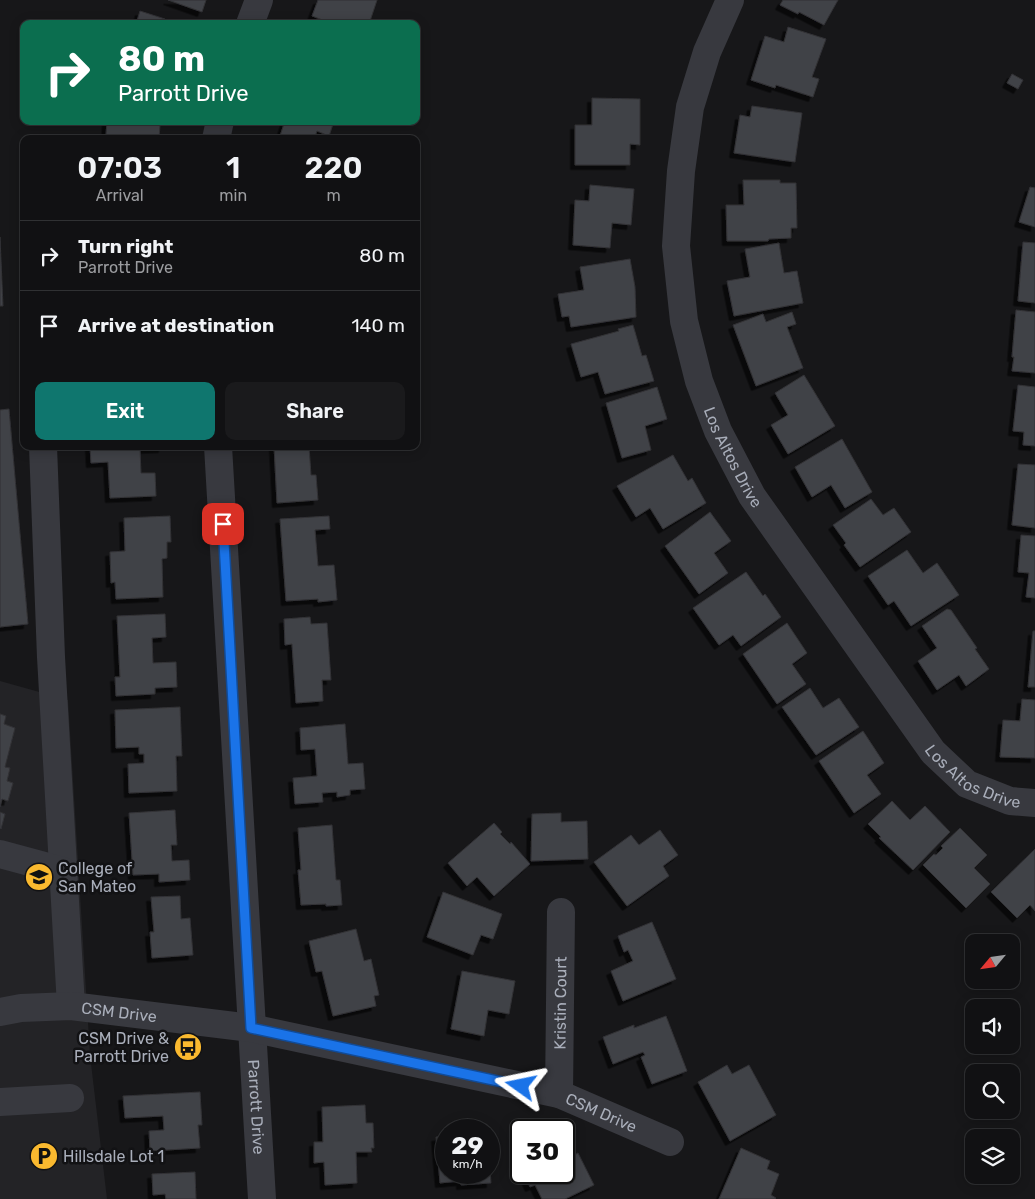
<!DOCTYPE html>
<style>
body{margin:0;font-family:Rubik,sans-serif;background:#1a1a1c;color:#f1f3f6;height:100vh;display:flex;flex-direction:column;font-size:19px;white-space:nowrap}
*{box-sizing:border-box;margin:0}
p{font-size:16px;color:#9c9da0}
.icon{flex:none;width:28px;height:28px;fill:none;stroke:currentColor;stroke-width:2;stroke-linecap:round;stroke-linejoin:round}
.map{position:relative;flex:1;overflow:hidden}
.sheet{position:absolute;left:20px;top:135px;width:400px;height:315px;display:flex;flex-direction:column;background:#111113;border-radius:10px;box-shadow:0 2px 12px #0003,0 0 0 1px #303133}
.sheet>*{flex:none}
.top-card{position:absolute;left:20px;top:20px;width:400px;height:105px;border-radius:10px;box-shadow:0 2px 12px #0003,0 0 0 1px #303133;background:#0b6e4f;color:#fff;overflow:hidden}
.needle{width:32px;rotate:241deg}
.controls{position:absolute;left:965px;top:934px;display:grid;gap:10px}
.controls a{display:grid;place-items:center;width:55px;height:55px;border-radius:10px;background:#111113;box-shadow:0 2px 12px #0003,0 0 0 1px #303133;font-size:25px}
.speed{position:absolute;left:435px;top:1119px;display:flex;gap:10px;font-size:25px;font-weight:700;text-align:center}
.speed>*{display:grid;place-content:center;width:65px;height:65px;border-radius:50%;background:#111113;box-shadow:0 2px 12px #0003,0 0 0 1px #303133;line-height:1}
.speed small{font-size:12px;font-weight:400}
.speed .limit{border:2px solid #111;border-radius:8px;background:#fff;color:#111}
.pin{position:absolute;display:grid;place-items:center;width:42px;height:42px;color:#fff;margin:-21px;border-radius:10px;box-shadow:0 2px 8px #0006}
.me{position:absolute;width:55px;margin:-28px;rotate:282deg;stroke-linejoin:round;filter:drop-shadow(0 0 4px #0008)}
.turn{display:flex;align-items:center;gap:18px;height:105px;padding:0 15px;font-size:22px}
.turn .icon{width:65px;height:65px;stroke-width:2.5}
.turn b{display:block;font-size:35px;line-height:42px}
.eta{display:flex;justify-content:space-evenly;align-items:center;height:85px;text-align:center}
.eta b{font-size:30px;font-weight:600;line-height:35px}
.button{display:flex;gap:10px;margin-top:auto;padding:10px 15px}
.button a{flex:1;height:58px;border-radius:10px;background:#0f766e;color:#fff;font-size:20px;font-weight:600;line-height:58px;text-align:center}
.button a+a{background:#1a1a1c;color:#f1f3f6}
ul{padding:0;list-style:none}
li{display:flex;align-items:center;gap:15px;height:70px;padding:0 15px;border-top:1px solid #303133}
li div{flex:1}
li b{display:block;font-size:19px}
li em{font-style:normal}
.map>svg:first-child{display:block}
.built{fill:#232326}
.building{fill:#414246;stroke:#313135;filter:url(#shadow)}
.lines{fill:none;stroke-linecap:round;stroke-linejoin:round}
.minor{stroke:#38393f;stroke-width:28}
.route-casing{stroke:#114b97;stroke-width:12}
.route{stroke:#1a73e8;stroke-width:9}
.labels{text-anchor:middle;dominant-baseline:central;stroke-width:5;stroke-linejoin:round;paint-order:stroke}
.street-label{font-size:16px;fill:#a9aeba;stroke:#121214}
.poi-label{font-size:16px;fill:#a9aeba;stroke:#121214;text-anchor:start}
</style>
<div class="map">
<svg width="1035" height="1199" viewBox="0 0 1035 1199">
<defs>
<filter id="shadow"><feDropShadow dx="-4.5" dy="4.5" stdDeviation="0" flood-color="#0009"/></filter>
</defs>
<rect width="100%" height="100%" fill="#171719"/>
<!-- built -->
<path class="built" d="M0,681L68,700L90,1055L107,1199H0Z"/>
<!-- building -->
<g class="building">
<path d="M168,0H206L202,12Z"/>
<path d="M318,0H377L369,24H333L312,16Z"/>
<path d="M783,0H838L824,25L799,12L798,14L780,5Z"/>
<path d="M140,11L165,19L164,23L167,24H136Z"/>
<path d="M788,27L826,39L812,77L819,79L813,97L776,85L775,88L751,80L765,36L784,42Z"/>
<path d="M1012,74L1023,80L1018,89L1007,83Z"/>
<path d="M592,98L640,99V145L630,144V165H575V125H592Z"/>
<path d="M752,106L802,113L795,162L734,153L740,115L750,117Z"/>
<path d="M107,121H142V123L160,125L159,139H110V135H106Z"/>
<path d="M285,121H334L329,136L317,131L314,139H279Z"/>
<path d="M743,180H780V183H796L797,228H791V238L769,239L768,241H727L726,205H744Z"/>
<path d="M590,185L634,189L631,225L612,223L610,248L573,245L575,200L589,201Z"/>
<path d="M1030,187L1035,188V227L1019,222Z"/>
<path d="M0,237L3,306H0Z"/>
<path d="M1023,242L1035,243V303L1018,301Z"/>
<path d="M779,243L784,273L797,271L803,303L734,316L727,281L750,277L745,249Z"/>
<path d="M630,259L635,287L636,317L571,327L569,316L562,317L558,294L584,290L580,267Z"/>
<path d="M1016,310L1035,312V373L1012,371L1014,357H1012Z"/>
<path d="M792,312L796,324L787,327L803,368L756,386L733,325L763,314L766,322Z"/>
<path d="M633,325L642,356L646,355L654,381L605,394L598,372L581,377L571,344L619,331L618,329Z"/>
<path d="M804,375L835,426L788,454L771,425L788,415L775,393Z"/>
<path d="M1018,385L1035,387V446L1023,445L1024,432L1013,431Z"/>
<path d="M657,387L667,419L645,426L651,450L622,458L606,403Z"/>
<path d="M9,409L28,624L0,627V410Z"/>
<path d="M842,439L872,492L845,508L831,485L812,497L795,467Z"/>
<path d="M90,446H163V448L140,449L141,473H155L156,496L110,498L108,462L91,463Z"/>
<path d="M274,446H309L311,475H316L318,500L277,503Z"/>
<path d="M673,455L688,481L692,478L706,503L663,529L650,508L636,517L617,486Z"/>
<path d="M1018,464L1035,465V528L1012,525Z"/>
<path d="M871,499L883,515L894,508L911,532L860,567L844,545L846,543L833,525Z"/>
<path d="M710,512L731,541L714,553L728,573L699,594L665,546Z"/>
<path d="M170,516L171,542H167V558L162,559L163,597L116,599L115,582L111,583L110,552L125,551L124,518Z"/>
<path d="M329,516L330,529L315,530L318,566L334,565L337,600L318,602V599L286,601L280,519Z"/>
<path d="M1021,535L1035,536V598L1026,597L1029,573L1018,572Z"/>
<path d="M907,550L923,573L937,563L959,595L911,626L894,601L888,605L868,576Z"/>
<path d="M746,572L763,596L765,594L781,617L741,646L733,635L719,645L693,608Z"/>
<path d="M947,609L951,610L977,648L975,649L989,669L966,686L959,675L937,690L918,661L937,648L922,626Z"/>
<path d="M165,614L166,637L152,638L153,663L176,662L177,687L155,688V694L116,696L115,677H120L117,616Z"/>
<path d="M310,617L311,624L327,623L331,680H322L323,701L296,703L292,644L285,645L284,619Z"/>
<path d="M787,623L807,653L792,664L806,684L777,704L743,654Z"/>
<path d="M1033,631H1035V687H1028Z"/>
<path d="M810,688L823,708L839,698L859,727L816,755L782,707Z"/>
<path d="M1022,699L1035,700V758L1000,757L1003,720L1020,721Z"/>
<path d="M180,707L182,756H176L177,791L129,793L128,764L144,763V754H139V747L116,748L115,710Z"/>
<path d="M0,714L6,716L4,724L15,728L5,767L10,768L7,781L13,783L8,801L2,799L0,807Z"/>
<path d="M345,724L348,764L363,763L365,789L350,790V795L337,797V792L322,793L323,802L295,804L293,778L317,776L315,749L301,750L300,728Z"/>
<path d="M863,731L884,763L867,775L881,794L854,813L819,761Z"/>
<path d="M892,801L910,820L925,806L950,832L913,870L879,838L881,837L868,824Z"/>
<path d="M175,810L177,845H171L172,861L189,860L190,880L159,882V874L133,875L129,813Z"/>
<path d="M0,812L5,814L1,829L0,828Z"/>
<path d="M561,813V822L587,821L588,859L531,861L532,814Z"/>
<path d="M494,823L502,832L500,834L510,844L511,842L530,864L494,896L477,877L467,886L448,863Z"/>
<path d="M332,825L336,880H340L342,905L326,906V904L301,905L298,870H301L298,828Z"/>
<path d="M960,828L987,855L974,868L990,884L966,908L923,865L934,854L936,855L943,848L941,846Z"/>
<path d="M660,830L678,855L663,866L669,876L627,906L594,862L631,835L639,845Z"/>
<path d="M1035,849V911L1030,905L1017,918L991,892Z"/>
<path d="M443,892L502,914L493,939L481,935L473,955L427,937Z"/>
<path d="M180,896L181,919L190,918L193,955L152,958L150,932H154L151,897Z"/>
<path d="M652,922L676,979L623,1001L611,971L633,961L628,950L624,952L618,936Z"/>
<path d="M356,929L364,961L371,959L379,995L374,996L376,1006L333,1016L322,971L316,972L309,941Z"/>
<path d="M462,971L515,981L509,1014L488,1010L484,1036L451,1029Z"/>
<path d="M666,1016L687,1071L652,1084L641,1057L645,1055L643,1052L613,1064L603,1037L634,1025V1028Z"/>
<path d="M727,1065L732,1074L749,1065L776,1115L730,1141L698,1082Z"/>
<path d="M200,1092L202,1125H198L200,1148L150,1151L149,1131L164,1130L163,1116L125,1118L123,1096Z"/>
<path d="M365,1105L366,1123H373L374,1148H371L372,1152H356L357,1183L325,1185L324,1162L314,1163V1142H323L322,1107Z"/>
<path d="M446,1136V1172H489V1155L491,1183L461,1185V1181L440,1183L436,1137Z"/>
<path d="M741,1148L770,1161L767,1169L779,1174L771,1195L776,1198L775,1199H719Z"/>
<path d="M578,1153L594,1185L565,1199H542L535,1185L530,1187L523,1172H564V1161Z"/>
<path d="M521,1155V1170L515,1158Z"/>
<path d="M195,1172L196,1199H166L165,1194L153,1195L152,1174Z"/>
</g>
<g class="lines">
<!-- minor -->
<g class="minor">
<path id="s1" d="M730,0L707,52L690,107L681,171L676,246L684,321L699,381L718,431L752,496L933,752L967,784L1010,801L1035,803"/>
<path d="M250,24L259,0"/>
<path d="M216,139L220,121"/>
<path d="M43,446L51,657L71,1006"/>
<path id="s2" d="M218,446L262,1199"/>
<path d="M0,854L63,871"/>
<path id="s3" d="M0,1012L21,1008L71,1006L251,1028L559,1094L670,1142"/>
<path id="s4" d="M559,1094L561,912"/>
<path d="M0,1102L70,1098"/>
</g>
</g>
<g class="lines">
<defs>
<path id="route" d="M223,524L251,1028L521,1086"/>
</defs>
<!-- route casing -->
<use href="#route" class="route-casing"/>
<!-- route -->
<use href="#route" class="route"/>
</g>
<!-- icons -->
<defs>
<symbol id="university-disc" viewBox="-11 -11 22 22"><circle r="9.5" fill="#fab92f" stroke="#121214"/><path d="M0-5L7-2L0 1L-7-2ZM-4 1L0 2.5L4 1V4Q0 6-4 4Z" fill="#111"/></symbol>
<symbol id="bus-disc" viewBox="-11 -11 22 22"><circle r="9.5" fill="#fab92f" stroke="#121214"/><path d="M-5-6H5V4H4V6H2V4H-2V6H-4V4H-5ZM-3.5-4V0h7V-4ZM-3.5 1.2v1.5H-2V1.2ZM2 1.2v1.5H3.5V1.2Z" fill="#111"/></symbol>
<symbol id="parking-disc" viewBox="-11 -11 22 22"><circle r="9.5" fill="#fab92f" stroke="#121214"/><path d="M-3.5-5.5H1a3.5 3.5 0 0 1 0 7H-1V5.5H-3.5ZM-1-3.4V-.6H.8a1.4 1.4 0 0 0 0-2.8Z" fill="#111"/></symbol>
</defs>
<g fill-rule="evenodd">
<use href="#university-disc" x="23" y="861" width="32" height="32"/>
<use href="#bus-disc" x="172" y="1031" width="32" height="32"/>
<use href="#parking-disc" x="28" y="1140" width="32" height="32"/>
</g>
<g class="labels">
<!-- street labels -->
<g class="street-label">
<text stroke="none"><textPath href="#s1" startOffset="475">Los Altos Drive</textPath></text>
<text stroke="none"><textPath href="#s1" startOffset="880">Los Altos Drive</textPath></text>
<text stroke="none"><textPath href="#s4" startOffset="91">Kristin Court</textPath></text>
<text stroke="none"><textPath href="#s3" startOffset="120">CSM Drive</textPath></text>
<text stroke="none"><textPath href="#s2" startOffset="662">Parrott Drive</textPath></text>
<text stroke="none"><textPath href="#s3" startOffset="614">CSM Drive</textPath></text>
</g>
<!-- poi labels -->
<g class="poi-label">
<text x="58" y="868">College of<tspan x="58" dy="18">San Mateo</tspan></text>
<text x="169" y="1038" text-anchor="end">CSM Drive &amp;<tspan x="169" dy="18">Parrott Drive</tspan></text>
<text x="63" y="1156">Hillsdale Lot 1</text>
</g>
</g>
</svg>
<div class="controls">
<a><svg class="needle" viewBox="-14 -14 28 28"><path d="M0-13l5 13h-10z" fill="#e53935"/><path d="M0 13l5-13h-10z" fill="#9c9da0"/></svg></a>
<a><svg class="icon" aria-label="sound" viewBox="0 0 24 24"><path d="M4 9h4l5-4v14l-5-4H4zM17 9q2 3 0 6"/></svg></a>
<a><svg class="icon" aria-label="search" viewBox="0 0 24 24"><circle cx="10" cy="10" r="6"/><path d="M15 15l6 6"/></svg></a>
<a><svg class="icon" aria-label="layers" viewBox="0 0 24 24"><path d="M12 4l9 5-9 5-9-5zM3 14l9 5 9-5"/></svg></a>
</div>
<div class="speed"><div>29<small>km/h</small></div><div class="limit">30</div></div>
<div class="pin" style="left:223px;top:524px;background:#d93025"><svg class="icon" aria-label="arrive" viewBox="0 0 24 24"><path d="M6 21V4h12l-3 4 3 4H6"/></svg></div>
<svg class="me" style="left:521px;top:1086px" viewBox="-20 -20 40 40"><path d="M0-17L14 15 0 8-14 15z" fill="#1a73e8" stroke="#fff" stroke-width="4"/></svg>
<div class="top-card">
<div class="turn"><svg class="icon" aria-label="right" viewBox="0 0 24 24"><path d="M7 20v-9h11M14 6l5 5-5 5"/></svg><div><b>80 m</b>Parrott Drive</div></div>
</div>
<section class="sheet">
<div class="eta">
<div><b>07:03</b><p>Arrival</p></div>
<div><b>1</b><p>min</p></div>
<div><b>220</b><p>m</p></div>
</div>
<ul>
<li><svg class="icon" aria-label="right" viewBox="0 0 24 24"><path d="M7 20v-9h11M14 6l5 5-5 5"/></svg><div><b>Turn right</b><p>Parrott Drive</p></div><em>80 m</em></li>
<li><svg class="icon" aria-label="arrive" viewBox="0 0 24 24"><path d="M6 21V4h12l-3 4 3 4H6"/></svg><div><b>Arrive at destination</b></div><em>140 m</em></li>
</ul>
<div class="button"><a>Exit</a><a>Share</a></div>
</section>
</div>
